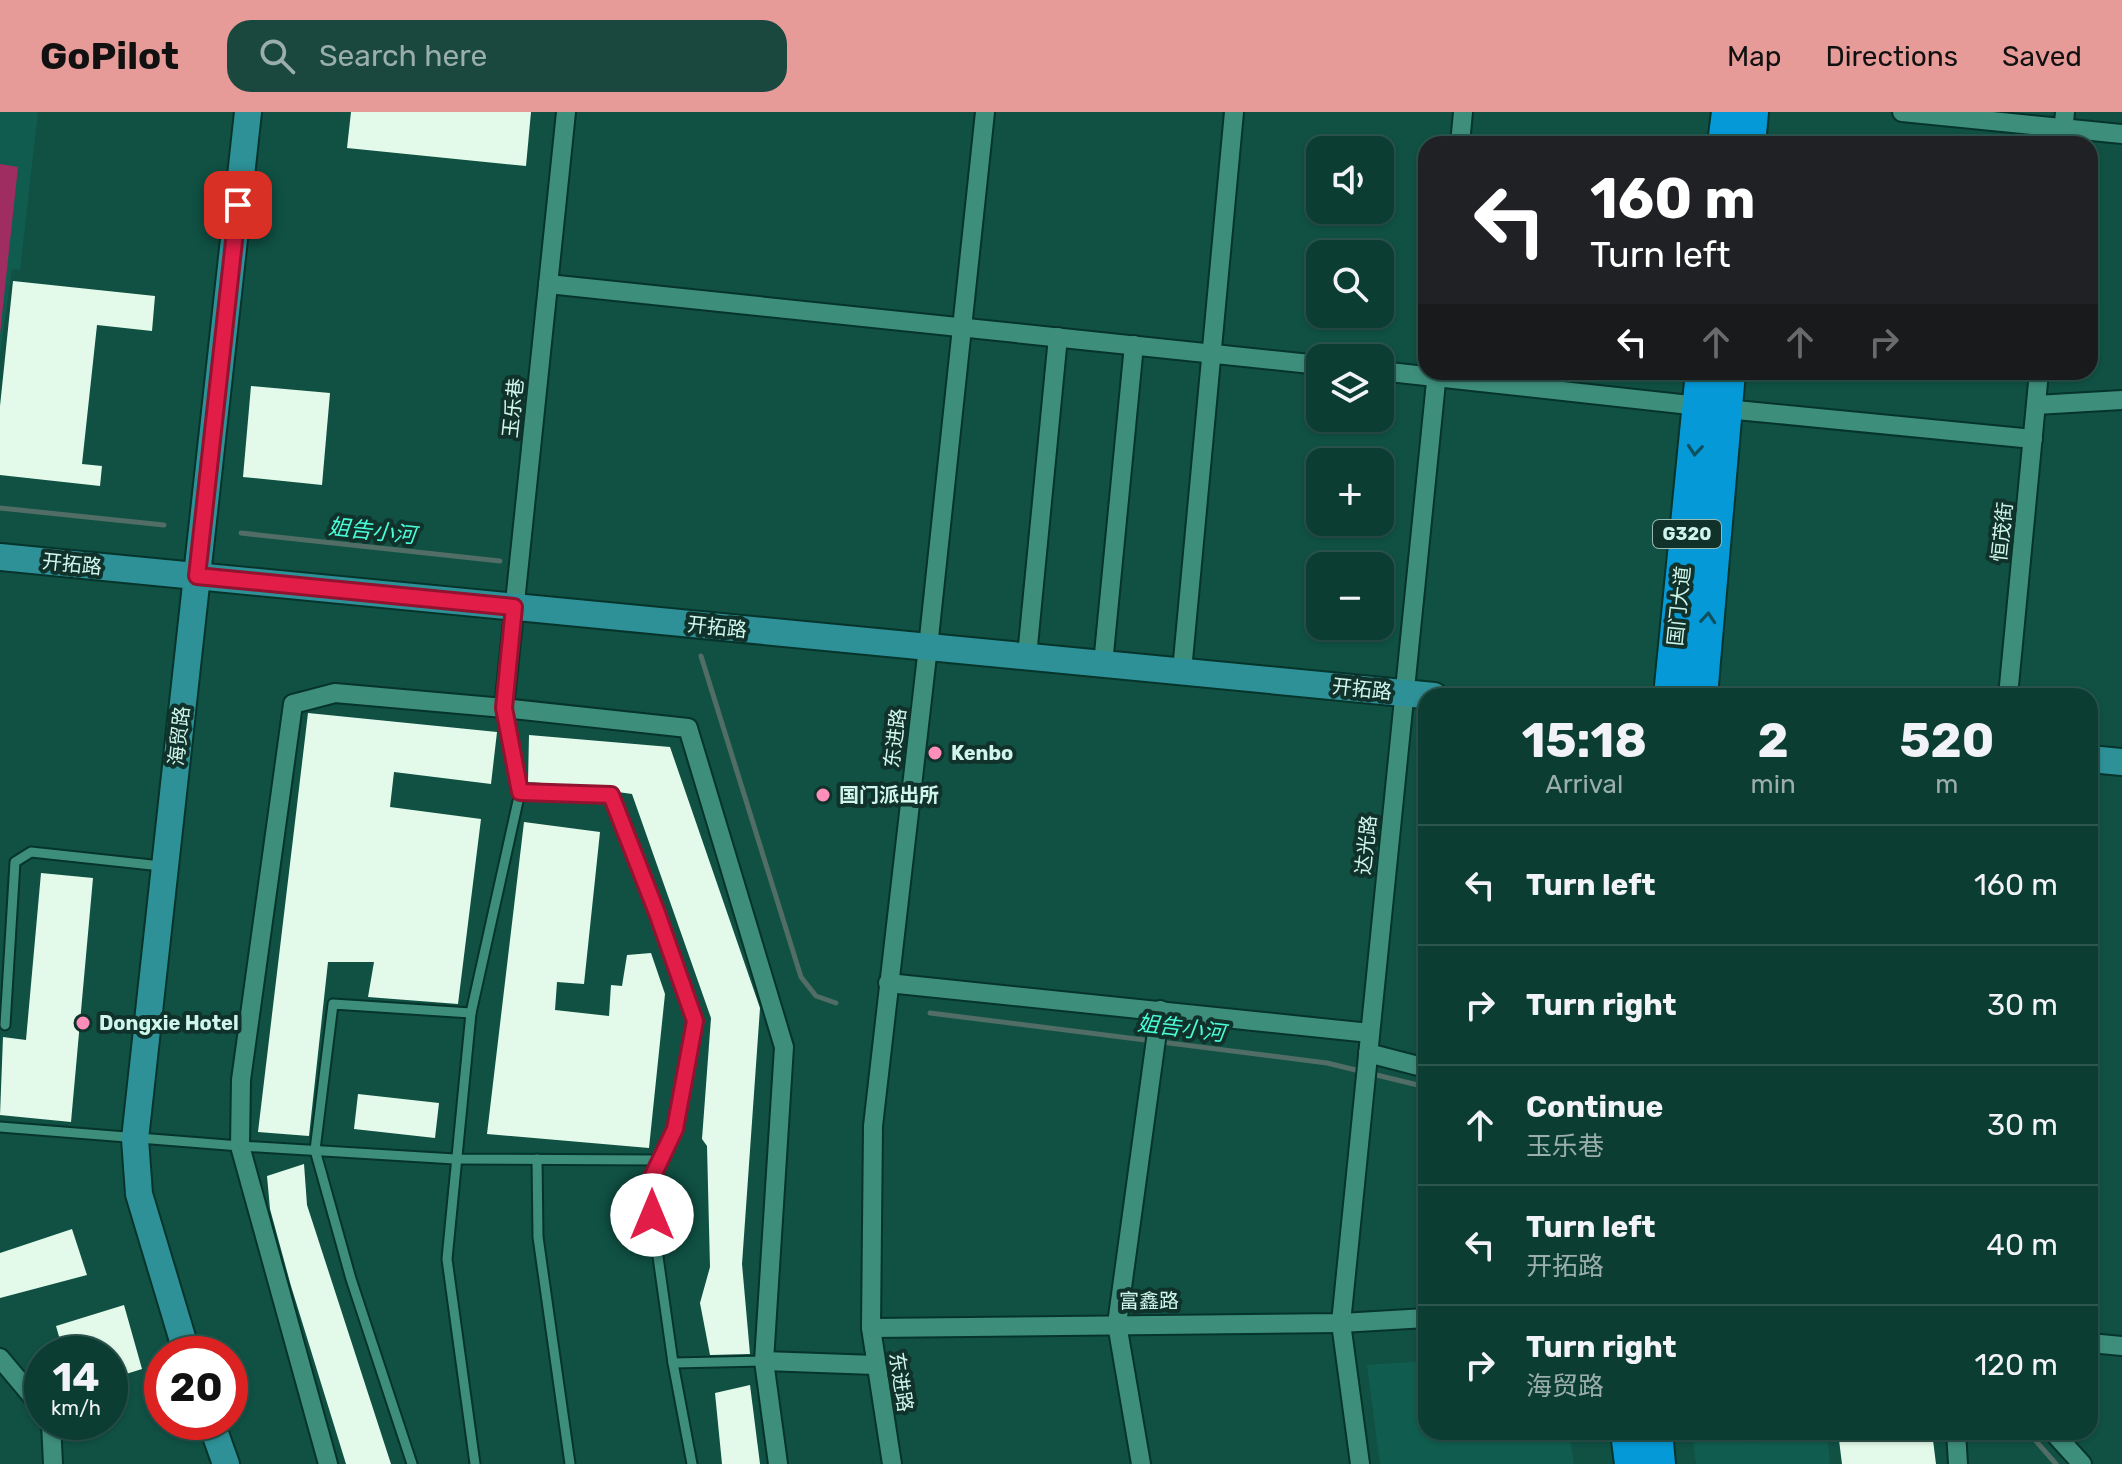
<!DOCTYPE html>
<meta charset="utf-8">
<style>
body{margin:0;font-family:Rubik,"Noto Sans SC",sans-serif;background:#1a483f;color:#f1f3f6;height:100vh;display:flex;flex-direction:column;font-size:30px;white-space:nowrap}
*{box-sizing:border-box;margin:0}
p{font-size:26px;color:#9aaeac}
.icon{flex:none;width:44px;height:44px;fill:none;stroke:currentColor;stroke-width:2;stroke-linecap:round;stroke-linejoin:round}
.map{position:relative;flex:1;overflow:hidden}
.sheet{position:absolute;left:1418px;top:576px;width:680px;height:752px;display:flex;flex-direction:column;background:#0c3d33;border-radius:24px;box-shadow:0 2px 6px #0004,0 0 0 2px #2c564e}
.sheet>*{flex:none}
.hud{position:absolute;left:1418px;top:24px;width:680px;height:244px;border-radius:24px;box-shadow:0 2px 6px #0004,0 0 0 2px #2c564e;background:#202124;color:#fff;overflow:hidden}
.tools{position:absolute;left:1306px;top:24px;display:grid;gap:16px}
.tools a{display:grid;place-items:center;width:88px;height:88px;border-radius:16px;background:#0c3d33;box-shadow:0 2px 6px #0004,0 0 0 2px #2c564e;font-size:40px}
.speed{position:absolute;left:24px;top:1224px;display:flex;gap:16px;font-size:40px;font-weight:700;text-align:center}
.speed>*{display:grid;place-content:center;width:104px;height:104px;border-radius:50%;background:#0c3d33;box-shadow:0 2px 6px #0004,0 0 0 2px #2c564e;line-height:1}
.speed small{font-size:20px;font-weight:400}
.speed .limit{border:12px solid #d22;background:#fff;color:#111}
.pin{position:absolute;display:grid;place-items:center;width:68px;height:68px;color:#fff;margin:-34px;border-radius:16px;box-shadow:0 4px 12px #0006}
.me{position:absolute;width:88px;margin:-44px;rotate:0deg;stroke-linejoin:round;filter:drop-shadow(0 0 6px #0008)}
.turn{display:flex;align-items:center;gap:28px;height:168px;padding:0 40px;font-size:36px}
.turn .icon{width:104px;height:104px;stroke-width:2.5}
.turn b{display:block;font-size:56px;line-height:68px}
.lanes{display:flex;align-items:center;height:76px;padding:0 40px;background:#0003;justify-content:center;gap:40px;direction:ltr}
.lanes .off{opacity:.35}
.eta{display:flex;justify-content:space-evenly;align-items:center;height:136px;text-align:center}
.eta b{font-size:48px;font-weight:700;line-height:56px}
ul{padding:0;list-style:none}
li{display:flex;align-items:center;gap:24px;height:120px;padding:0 40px;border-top:2px solid #2c564e}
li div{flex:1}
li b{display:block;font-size:30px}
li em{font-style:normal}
header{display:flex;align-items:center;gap:48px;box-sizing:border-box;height:112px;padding:0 40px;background:#e69b98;color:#111}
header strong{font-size:38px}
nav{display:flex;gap:44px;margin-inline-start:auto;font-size:28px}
.search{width:560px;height:72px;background:#1a483f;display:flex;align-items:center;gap:20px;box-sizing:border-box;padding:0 28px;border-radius:24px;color:#9aaeac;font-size:30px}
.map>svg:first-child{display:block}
.built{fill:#105d4f}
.grass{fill:#9f2d62}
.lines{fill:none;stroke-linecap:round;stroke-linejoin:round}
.stream{stroke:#516d65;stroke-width:5}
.building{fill:#e3faea}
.lane-casing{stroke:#06342b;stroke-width:13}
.street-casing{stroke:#06342b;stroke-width:22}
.secondary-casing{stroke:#06342b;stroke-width:30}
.highway-casing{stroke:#06342b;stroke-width:36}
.lane{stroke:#3e8e7c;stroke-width:9}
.street{stroke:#3e8e7c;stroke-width:18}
.secondary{stroke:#2d9197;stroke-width:26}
.highway{stroke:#0599d7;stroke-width:32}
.oneway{stroke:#0d515f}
.route-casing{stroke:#92132f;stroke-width:20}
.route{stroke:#e11d48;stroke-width:14}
.poi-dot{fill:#ff8eba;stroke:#11322b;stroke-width:3}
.labels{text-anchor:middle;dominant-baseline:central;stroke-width:8;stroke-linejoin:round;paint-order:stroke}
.shield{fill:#11322b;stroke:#97bbb1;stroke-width:2}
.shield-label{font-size:18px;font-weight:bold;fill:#d0f6eb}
.street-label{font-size:20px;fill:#d0f6eb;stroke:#11322b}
.poi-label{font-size:20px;font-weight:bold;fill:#d0f6eb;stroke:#11322b;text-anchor:start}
.water-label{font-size:22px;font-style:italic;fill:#4afdd9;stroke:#11322b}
</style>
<header>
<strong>GoPilot</strong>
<div class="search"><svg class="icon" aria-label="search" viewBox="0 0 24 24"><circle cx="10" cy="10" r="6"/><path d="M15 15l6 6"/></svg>Search here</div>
<nav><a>Map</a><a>Directions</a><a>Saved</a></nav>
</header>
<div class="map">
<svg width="2122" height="1352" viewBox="0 0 2122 1352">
<rect width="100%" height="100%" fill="#105144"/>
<!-- built -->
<g class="built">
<path d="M0,0H38L20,158L12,157L0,242Z"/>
<path d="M1426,1249V1320H1569L1574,1352H1380L1367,1253Z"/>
<path d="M1692,1320H1749L1750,1331L1827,1320L1830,1352H1696Z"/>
</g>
<!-- grass -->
<path class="grass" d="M0,52L18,55L0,222Z"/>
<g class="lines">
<!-- stream -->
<g class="stream">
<path d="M0,396L164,413"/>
<path d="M241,421L500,449"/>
<path d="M701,544L801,865L816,884L836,891"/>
<path d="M930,901L1327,951L1426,975"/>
<path d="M2028,1320L2056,1352"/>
</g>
</g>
<!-- building -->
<g class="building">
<path d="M351,0H531L526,54L347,36Z"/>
<path d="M13,169L155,184L152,219L97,213L82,352L102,354L100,374L0,363V294Z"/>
<path d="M251,274L330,281L322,373L243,365Z"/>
<path d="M308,601L497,620L491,672L394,660L390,695L481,707L458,892L368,885L374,850H328L309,1024L258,1020Z"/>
<path d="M529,623L670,635L760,896L742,1152L750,1242L710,1243L700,1191L710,1155L707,1034L702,1027L711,906L632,682L618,680L611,676L528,670Z"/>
<path d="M524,710L600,720L584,872L557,870L555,898L609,904L611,873L622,874L627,843L651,841L665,882L649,1036L487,1022Z"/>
<path d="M41,761L93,766L71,1010L0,1003L3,925L26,928Z"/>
<path d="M358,982L439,991L435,1026L354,1017Z"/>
<path d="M304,1052L307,1093L391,1352H346L291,1174L270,1097L267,1064Z"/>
<path d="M72,1117L87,1163L0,1186V1141Z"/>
<path d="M124,1193L142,1257L110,1267V1242H64L56,1214Z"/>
<path d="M750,1273L760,1352H722L715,1281Z"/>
<path d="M76,1310H93L97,1321L82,1326Z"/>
<path d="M1838,1320H1932L1936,1352H1842Z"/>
</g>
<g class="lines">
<defs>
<g id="lane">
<path d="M520,680L611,683L657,801L695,909L675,1017L648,1074L673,1251L692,1352"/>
<path d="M5,913L15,750L31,740L161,754"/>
<path d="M0,1015L240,1034L455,1047L660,1048"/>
<path d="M537,1047L538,1125L570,1352"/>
<path d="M673,1251L764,1249"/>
<path d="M412,1352L351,1167L315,1038L333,892L471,901"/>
<path d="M475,1352L447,1147L471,901L520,680L504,596"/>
</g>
<g id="street">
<path d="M1902,0L2122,22"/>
<path d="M1460,32L1463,0"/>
<path d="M2062,32L2065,0"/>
<path d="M548,172L1320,253"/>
<path d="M1380,259L1699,294"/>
<path d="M2036,293L2122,288"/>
<path d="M1726,297L2033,327"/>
<path d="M1027,544L1058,225"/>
<path d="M1103,552L1134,233"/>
<path d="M1182,559L1234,0"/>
<path d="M2008,584L2039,260"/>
<path d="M504,596L566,0"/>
<path d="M888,871L1370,921"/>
<path d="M1368,941L1426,956"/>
<path d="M871,1216L1341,1211L1426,1206"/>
<path d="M2090,1231L2122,1234"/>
<path d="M0,1246L42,1296"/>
<path d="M764,1249L875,1253"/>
<path d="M51,1310L53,1352"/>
<path d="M1956,1320L1958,1352"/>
<path d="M2053,1320L2082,1352"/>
<path d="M328,1352L240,1034L241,968L293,592L335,581L504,596L688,616L784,935L764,1249L778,1352"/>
<path d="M892,1352L871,1216L873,1014L928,535L985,0"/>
<path d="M1141,1352L1117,1212L1160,898"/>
<path d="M1360,1352L1341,1211L1437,260"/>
</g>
<g id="secondary">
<path d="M0,445L1434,584"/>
<path d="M2090,647L2122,650"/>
<path d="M187,1242L139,1082L135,1027L248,0"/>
<path d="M211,1310L226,1352"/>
</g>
<g id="highway">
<path d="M1724,32L1728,0"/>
<path d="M1749,32L1752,0"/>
<path d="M1670,584L1702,260"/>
<path d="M1701,584L1729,260"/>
<path d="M1627,1320L1631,1352"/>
<path d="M1656,1320L1659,1352"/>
</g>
</defs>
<!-- lane casing -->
<use href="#lane" class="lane-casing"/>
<!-- street casing -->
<use href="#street" class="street-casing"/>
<!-- secondary casing -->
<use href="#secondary" class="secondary-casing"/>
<!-- highway casing -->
<use href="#highway" class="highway-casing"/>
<!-- lane -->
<use href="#lane" class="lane"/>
<!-- street -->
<use href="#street" class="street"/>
<!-- secondary -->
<use href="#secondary" class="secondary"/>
<!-- highway -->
<use href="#highway" class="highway"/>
</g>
<!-- one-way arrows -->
<defs><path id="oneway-chevron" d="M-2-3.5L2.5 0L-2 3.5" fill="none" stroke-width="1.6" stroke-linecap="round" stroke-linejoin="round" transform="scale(2)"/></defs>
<g class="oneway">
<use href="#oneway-chevron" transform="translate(1695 338) rotate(95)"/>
<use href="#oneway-chevron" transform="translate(1708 506) rotate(-85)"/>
</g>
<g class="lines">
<defs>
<path id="route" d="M238,93L197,464L514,495L504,596L520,680L611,683L657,801L695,909L675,1017L648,1074L652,1103"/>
</defs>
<!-- route casing -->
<use href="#route" class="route-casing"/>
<!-- route -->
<use href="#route" class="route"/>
</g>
<!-- markers -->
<g class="poi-dot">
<circle cx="935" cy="641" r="8"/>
<circle cx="823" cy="683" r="8"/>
<circle cx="83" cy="911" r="8"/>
</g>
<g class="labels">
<!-- shield labels -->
<rect class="shield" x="1653" y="408" width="68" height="28" rx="6"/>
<g class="shield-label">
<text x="1687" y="422">G320</text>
</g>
<!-- street labels -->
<g class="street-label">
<text transform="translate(513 296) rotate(-84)">玉乐巷</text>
<text transform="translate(2002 420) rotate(-84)">恒茂街</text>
<text transform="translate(72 452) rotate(6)">开拓路</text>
<text transform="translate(1679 494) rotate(-84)">国门大道</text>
<text transform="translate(717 515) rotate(6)">开拓路</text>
<text transform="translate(1362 577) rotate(6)">开拓路</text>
<text transform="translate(179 624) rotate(-84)">海贸路</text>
<text transform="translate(895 626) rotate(-83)">东进路</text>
<text transform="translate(1366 733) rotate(-84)">达光路</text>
<text x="1149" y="1189">富鑫路</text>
<text transform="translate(901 1270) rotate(81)">东进路</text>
</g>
<!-- poi labels -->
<g class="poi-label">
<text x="951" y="641">Kenbo</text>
<text x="839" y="683">国门派出所</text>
<text x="99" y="911">Dongxie Hotel</text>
</g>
<!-- water labels -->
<g class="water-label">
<text transform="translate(372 419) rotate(6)">姐告小河</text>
<text transform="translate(1181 916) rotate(7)">姐告小河</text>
</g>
</g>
</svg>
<div class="tools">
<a><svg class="icon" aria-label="sound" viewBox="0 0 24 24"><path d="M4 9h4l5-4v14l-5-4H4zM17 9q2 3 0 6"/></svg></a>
<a><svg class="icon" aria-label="search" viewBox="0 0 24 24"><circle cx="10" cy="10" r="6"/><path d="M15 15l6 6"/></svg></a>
<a><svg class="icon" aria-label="layers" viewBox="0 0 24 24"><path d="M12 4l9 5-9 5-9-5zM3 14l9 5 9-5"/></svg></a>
<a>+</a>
<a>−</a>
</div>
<div class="speed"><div>14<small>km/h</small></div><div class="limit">20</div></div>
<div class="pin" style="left:238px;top:93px;background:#d93025"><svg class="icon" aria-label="arrive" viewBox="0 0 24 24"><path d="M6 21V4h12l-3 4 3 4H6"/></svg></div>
<svg class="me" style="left:652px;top:1103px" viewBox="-20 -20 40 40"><circle r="19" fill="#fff"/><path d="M0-13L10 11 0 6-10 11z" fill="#e11d48"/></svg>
<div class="hud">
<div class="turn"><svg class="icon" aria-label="left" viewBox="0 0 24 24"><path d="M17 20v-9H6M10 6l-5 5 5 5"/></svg><div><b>160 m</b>Turn left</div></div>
<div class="lanes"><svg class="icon" aria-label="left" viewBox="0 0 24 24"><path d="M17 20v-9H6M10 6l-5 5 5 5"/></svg><svg class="icon off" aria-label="ahead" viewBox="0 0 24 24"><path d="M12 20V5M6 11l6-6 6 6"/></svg><svg class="icon off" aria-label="ahead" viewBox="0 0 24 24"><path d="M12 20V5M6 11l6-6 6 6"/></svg><svg class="icon off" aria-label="right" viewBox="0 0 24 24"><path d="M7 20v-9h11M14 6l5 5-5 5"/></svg></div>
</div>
<section class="sheet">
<div class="eta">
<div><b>15:18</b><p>Arrival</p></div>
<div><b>2</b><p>min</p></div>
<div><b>520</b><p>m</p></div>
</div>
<ul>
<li><svg class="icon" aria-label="left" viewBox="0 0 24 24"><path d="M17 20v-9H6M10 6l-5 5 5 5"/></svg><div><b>Turn left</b></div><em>160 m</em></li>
<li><svg class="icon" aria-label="right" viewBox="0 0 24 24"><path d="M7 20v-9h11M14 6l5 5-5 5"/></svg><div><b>Turn right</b></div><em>30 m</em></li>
<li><svg class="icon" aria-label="ahead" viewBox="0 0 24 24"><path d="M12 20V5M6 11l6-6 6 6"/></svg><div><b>Continue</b><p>玉乐巷</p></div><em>30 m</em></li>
<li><svg class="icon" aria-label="left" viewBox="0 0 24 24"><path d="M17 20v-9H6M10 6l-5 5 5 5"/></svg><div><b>Turn left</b><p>开拓路</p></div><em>40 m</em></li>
<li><svg class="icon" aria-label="right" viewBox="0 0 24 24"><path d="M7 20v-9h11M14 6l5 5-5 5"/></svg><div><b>Turn right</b><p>海贸路</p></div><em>120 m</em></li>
</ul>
</section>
</div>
